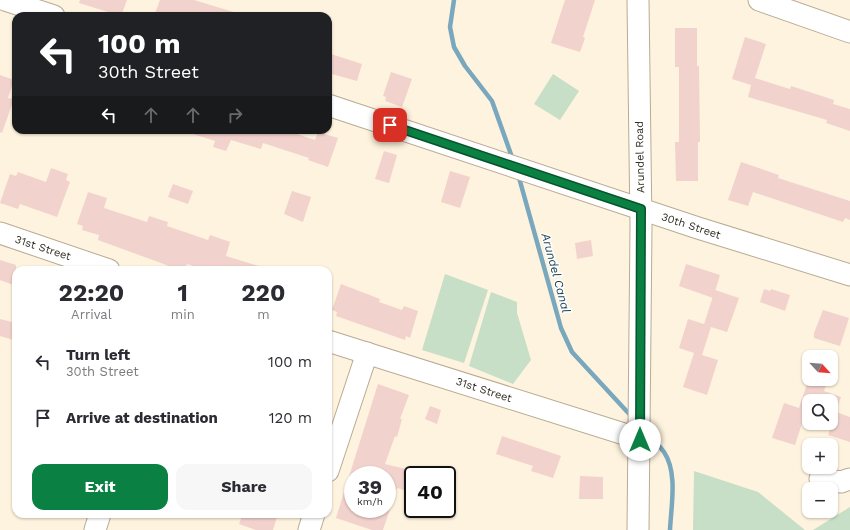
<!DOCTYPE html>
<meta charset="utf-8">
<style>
body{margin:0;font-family:"Work Sans",sans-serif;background:#f7f7f7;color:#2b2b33;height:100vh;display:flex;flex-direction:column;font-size:15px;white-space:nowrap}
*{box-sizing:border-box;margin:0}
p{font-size:13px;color:#7c7c81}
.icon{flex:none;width:22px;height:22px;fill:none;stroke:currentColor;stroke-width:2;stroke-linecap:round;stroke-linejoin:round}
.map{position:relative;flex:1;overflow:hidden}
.sheet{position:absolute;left:12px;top:266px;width:320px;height:252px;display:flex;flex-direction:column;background:#fff;border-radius:12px;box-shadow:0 1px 3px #0004}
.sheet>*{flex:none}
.top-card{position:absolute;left:12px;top:12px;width:320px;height:122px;border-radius:12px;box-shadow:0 1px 3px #0004;background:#202124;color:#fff;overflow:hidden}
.needle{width:26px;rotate:116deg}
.tools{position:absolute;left:802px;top:350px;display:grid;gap:8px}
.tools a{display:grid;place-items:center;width:36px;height:36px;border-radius:8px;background:#fff;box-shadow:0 1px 3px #0004;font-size:20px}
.speed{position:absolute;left:344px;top:466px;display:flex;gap:8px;font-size:20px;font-weight:700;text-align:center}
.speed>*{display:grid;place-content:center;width:52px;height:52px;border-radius:50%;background:#fff;box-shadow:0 1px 3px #0004;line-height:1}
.speed small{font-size:10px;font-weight:400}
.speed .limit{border:2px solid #111;border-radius:6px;background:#fff;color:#111}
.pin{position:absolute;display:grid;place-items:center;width:34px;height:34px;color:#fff;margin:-17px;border-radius:8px;box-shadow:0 2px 6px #0006}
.me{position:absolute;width:44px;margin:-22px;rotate:0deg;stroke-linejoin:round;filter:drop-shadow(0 0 3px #0008)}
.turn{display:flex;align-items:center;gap:14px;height:84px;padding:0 20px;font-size:18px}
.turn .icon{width:52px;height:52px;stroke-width:2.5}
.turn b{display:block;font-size:28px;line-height:34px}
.lanes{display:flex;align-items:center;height:38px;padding:0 20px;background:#0003;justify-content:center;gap:20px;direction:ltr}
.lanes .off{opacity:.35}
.eta{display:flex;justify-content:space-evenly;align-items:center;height:68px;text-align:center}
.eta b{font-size:24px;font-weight:700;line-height:28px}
.primary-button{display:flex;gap:8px;margin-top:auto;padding:8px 20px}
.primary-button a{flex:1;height:46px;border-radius:12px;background:#0b8043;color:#fff;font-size:16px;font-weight:700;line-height:46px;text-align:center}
.primary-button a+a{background:#f7f7f7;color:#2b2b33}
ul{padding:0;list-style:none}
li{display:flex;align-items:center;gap:12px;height:56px;padding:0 20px}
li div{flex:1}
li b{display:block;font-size:15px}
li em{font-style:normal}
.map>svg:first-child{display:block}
.green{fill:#c7dfc6}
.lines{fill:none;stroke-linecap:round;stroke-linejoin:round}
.stream{stroke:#79a7bd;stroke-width:4.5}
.building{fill:#f2d2cc;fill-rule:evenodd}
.minor-casing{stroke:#b9ab93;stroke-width:23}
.minor{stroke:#fff;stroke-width:21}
.route-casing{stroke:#07532c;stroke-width:10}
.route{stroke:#0b8043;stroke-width:7}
.labels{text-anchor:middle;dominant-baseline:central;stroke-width:3;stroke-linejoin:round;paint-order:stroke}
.street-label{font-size:11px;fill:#312c22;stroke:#fff}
.water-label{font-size:12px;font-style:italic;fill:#163f50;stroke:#fff}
</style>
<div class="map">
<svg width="850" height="530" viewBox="0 0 850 530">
<rect width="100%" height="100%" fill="#fef3de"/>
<!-- green -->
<g class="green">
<path d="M553,74L579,91L560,120L534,104Z"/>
<path d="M445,274L488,290L464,363L422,350Z"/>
<path d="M491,292L517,302V313L531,360L513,384L469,366Z"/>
<path d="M694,471L758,492L805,530H693Z"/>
<path d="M850,507V530H813Z"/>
</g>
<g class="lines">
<!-- stream -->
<g class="stream">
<path d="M454,0L450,27L454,47L465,66L492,101L513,160"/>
<path d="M518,174L561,328L572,352L632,417"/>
<path d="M647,433C652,439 659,445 664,452C678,473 671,506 670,530"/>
</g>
</g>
<!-- building -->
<g class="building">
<path d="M80,0H127L121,16L79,3Z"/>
<path d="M160,0H194L237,13L236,16H154Z"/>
<path d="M565,0H595L583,37L585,38L580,52L551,43Z"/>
<path d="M675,28H697V66H699L700,142H698V181H676L675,142H679V67H675Z"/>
<path d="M745,37L766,44L755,78L790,89L791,86L834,100L833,104L850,109V131L826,123L827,120L748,97L751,85L732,79Z"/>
<path d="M328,53L362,64L357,81L328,73Z"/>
<path d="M391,72L412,79L402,107L385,101L386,97L383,96Z"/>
<path d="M0,75L14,80L8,98L14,99L2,133L0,132Z"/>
<path d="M191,130H285L315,140L318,132L338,138L328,167L308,160L309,158L263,143L261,149L231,140L226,151L213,147L215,141L190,133Z"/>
<path d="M384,151L397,155L389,183L375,179Z"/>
<path d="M741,162L779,175L778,178L850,201V220L845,218L843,222L753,192L748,206L728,200Z"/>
<path d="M51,168L68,174L66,180L70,182L57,217L20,204L18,209L0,203L10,174L16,176L18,172L46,182Z"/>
<path d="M450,171L470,177L460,208L441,202Z"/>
<path d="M173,184L193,191L188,204L168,197Z"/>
<path d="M292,191L311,197L303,222L284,214Z"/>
<path d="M88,192L107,198L104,208L147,222L149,216L168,222L167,226L208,240L210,235L230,242L226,256L262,267V270H207L187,264L183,270H180L98,240L99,235L82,230L83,226L77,224Z"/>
<path d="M591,240L593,256L577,259L575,243Z"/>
<path d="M0,260L16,265V286L0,280Z"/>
<path d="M686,264L720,275L713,298L679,286Z"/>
<path d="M341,284L380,299L379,302L402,310L404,306L418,311L410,338L406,336L405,340L336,316L337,312L332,310Z"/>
<path d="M764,289L770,291L771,289L790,295L785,311L760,302Z"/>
<path d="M715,290L739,298L727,332L711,327L702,355L718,360L707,395L683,387L694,353L679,348L688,319L704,324Z"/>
<path d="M823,310L849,318L840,346L814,338V333Z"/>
<path d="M0,319L16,323L14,340L0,336Z"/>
<path d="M809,378L828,379L824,391L841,397L833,419H831V401H809V411H806L795,445L772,438L784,403L799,408Z"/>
<path d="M378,384L409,395L400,419H402L397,437L395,436L385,464L414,471L413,475H409L404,490L397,488L383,530H372L336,518ZM353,475H387V509H353Z"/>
<path d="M430,406L441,410L437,424L425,419Z"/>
<path d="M836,412L850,417V442L828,435Z"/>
<path d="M502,436L561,456L553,478L531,471L533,466L496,454Z"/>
<path d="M580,476L603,477V499H579Z"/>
<path d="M243,514H269L277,517L273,530H256L239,524Z"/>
</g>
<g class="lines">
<defs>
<g id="minor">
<path d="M5,0L54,16"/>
<path d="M759,0L850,32"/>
<path d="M328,105L698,228L850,275"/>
<path d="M0,233L109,270"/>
<path d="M328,341L640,439"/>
<path d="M328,471L367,353"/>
<path d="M820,479L841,482L850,479"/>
<path d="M95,530L100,514"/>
<path d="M309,530L314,514"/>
<path d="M638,530L641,226L638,0"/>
</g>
</defs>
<!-- minor casing -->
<use href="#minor" class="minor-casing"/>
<!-- minor -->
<use href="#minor" class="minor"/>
</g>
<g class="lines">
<defs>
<path id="route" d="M390,125L641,209L640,440"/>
</defs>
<!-- route casing -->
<use href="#route" class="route-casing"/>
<!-- route -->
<use href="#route" class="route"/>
</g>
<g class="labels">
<!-- street labels -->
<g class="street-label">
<text transform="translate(640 157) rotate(-91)">Arundel Road</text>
<text transform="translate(691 226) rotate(18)">30th Street</text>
<text transform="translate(43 248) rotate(18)">31st Street</text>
<text transform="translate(484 390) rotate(18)">31st Street</text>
</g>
<!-- water labels -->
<g class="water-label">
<text transform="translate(556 273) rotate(75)">Arundel Canal</text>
</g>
</g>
</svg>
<div class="tools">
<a><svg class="needle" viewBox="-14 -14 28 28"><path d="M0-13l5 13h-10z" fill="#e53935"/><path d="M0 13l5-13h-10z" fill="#7c7c81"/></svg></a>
<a><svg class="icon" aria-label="search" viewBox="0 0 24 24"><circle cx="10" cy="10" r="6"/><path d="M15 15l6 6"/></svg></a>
<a>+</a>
<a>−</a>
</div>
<div class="speed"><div>39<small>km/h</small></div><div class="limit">40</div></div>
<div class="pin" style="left:390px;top:125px;background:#d93025"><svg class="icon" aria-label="arrive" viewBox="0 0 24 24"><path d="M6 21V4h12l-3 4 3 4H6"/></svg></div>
<svg class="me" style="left:640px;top:440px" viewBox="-20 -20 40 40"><circle r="19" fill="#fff"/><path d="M0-13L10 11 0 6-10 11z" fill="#0b8043"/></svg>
<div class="top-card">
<div class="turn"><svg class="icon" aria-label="left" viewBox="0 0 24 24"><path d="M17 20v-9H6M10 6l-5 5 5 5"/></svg><div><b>100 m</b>30th Street</div></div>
<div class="lanes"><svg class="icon" aria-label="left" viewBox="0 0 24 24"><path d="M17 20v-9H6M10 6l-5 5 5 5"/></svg><svg class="icon off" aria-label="ahead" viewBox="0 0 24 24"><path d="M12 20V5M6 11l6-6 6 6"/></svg><svg class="icon off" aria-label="ahead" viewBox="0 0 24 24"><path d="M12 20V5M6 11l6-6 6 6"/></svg><svg class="icon off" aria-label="right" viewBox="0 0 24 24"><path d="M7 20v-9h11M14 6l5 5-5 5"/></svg></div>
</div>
<section class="sheet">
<div class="eta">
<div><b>22:20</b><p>Arrival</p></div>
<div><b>1</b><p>min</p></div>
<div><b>220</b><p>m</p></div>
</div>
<ul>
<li><svg class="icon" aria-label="left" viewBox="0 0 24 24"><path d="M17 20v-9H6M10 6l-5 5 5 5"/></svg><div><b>Turn left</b><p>30th Street</p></div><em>100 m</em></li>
<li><svg class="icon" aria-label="arrive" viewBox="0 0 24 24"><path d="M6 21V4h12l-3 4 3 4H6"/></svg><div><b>Arrive at destination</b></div><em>120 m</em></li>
</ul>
<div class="primary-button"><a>Exit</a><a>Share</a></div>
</section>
</div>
